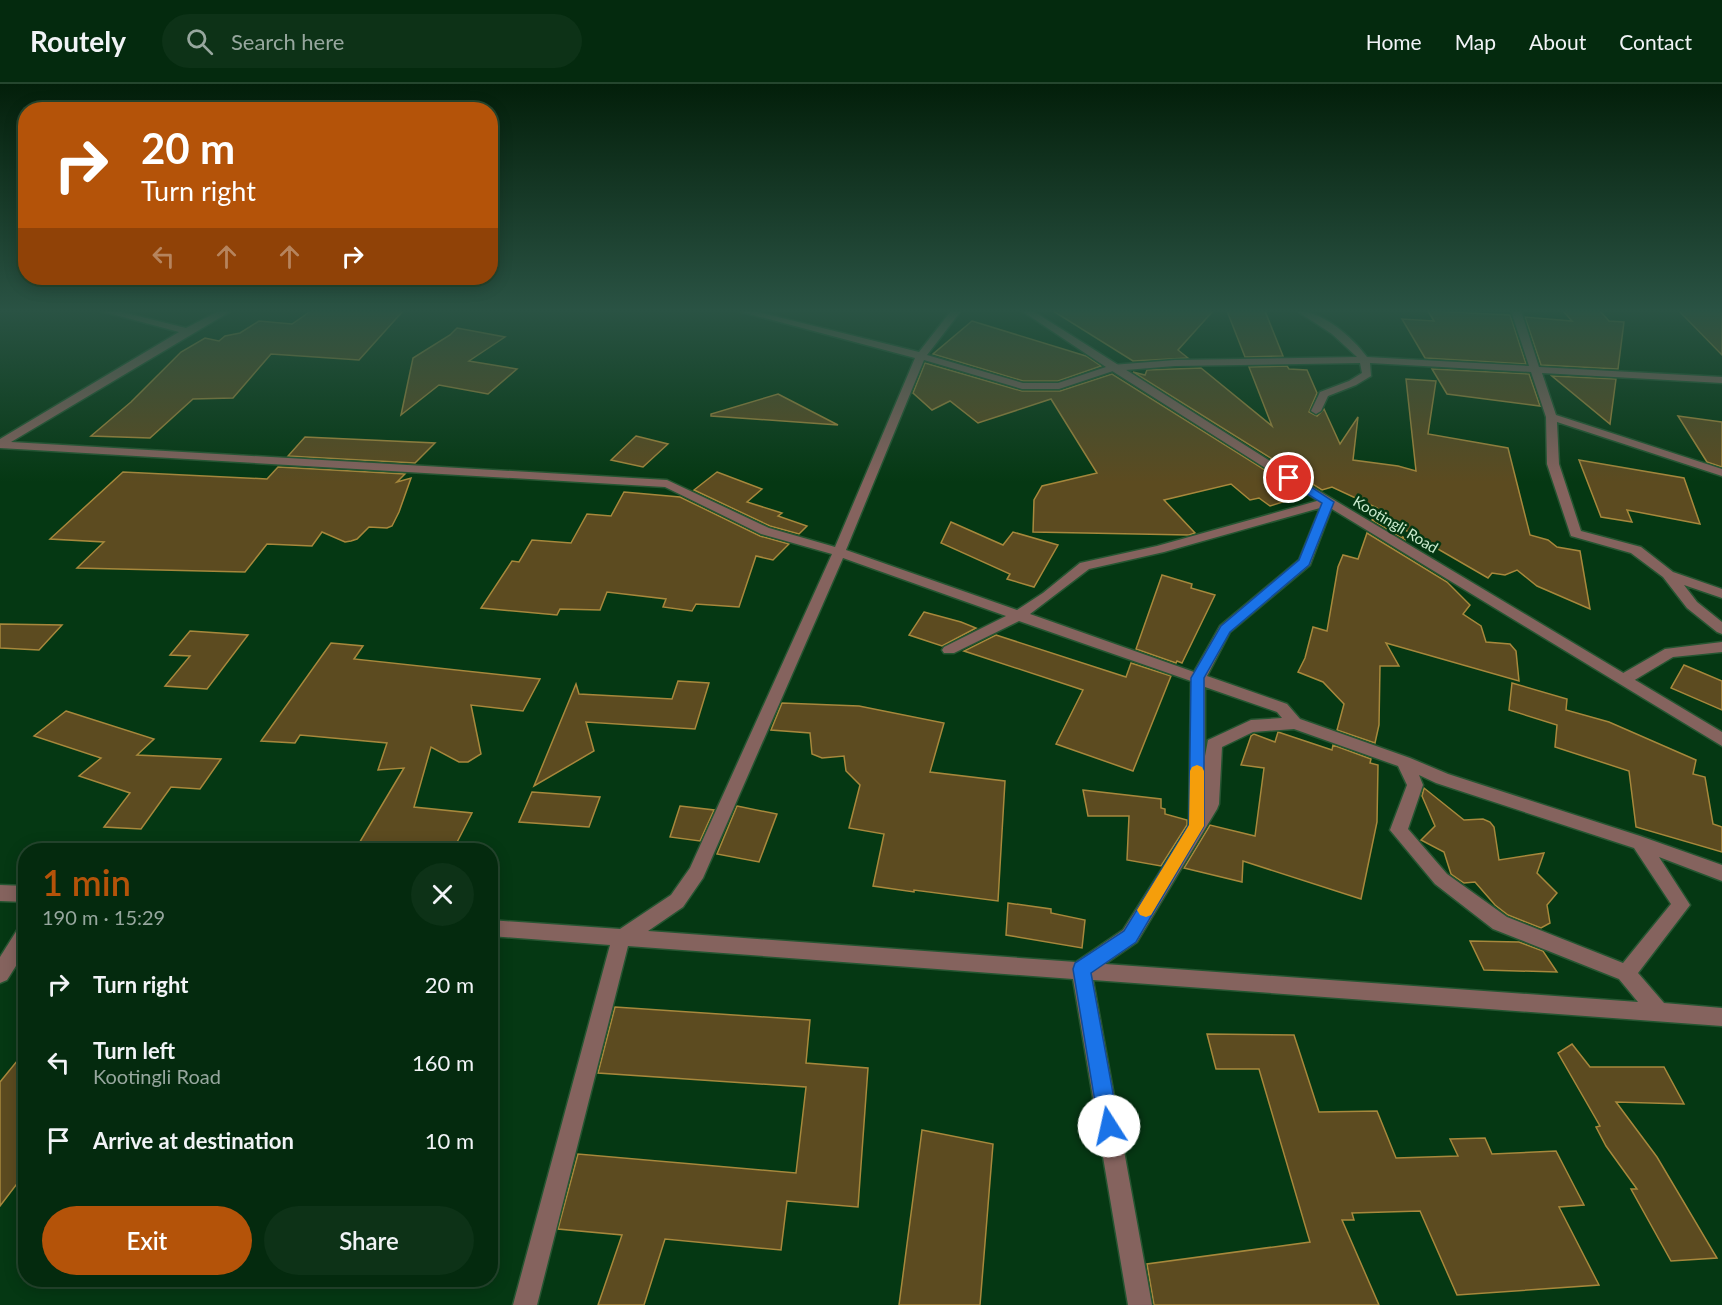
<!DOCTYPE html>
<meta charset="utf-8">
<style>
body{margin:0;font-family:Lato,sans-serif;background:#0d3217;color:#f1f3f6;height:100vh;display:flex;flex-direction:column;font-size:22px;white-space:nowrap}
*{box-sizing:border-box;margin:0}
p{font-size:20px;color:#97a79e}
.icon{flex:none;width:33px;height:33px;fill:none;stroke:currentColor;stroke-width:2;stroke-linecap:round;stroke-linejoin:round}
.map{position:relative;flex:1;overflow:hidden}
.drawer{position:absolute;left:18px;top:759px;width:480px;height:444px;display:flex;flex-direction:column;background:#042a0e;border-radius:24px;box-shadow:0 3px 15px #0003,0 0 0 2px #25462e}
.drawer>*{flex:none}
.guide{position:absolute;left:18px;top:18px;width:480px;height:183px;border-radius:24px;box-shadow:0 3px 15px #0003,0 0 0 2px #25462e;background:#b45309;color:#fff;overflow:hidden}
.pin{position:absolute;display:grid;place-items:center;width:51px;height:51px;color:#fff;margin:-26px;border:3px solid #fff;border-radius:50%;box-shadow:0 2px 6px #0007}
.me{position:absolute;width:66px;margin:-33px;rotate:350deg;stroke-linejoin:round;filter:drop-shadow(0 0 4px #0008)}
.turn{display:flex;align-items:center;gap:21px;height:126px;padding:0 24px;font-size:27px}
.turn .icon{width:78px;height:78px;stroke-width:2.5}
.turn b{display:block;font-size:42px;line-height:51px}
.lanes{display:flex;align-items:center;height:57px;padding:0 24px;background:#0003;justify-content:center;gap:30px;direction:ltr}
.lanes .off{opacity:.35}
.round{display:grid;place-items:center;flex:none;width:63px;height:63px;border-radius:32px;background:#0d3217}
.summary{display:flex;align-items:center;justify-content:space-between;height:102px;padding:0 24px}
h1{font-size:36px;font-weight:600;line-height:45px;color:#b45309}
.cta{display:flex;gap:12px;margin-top:auto;padding:12px 24px}
.cta a{flex:1;height:69px;border-radius:36px;background:#b45309;color:#fff;font-size:24px;font-weight:600;line-height:69px;text-align:center}
.cta a+a{background:#0d3217;color:#f1f3f6}
ul{padding:0;list-style:none}
li{display:flex;align-items:center;gap:18px;height:78px;padding:0 24px}
li div{flex:1}
li b{display:block;font-size:22px}
li em{font-style:normal}
header{display:flex;align-items:center;gap:36px;box-sizing:border-box;height:84px;padding:0 30px;background:#042a0e;border-bottom:2px solid #25462e}
header strong{font-size:28px}
nav{display:flex;gap:33px;margin-inline-start:auto;font-size:21px}
.search{width:420px;height:54px;background:#0d3217;display:flex;align-items:center;gap:15px;box-sizing:border-box;padding:0 21px;border-radius:33px;color:#97a79e;font-size:22px}
.map>svg:first-child{display:block}
.building{fill:#5c4b20;stroke:#a7883c;stroke-width:1.5}
.lines{fill:none;stroke-linecap:round;stroke-linejoin:round}
.minor-casing{stroke:#255531;stroke-width:3}
.tertiary-casing{stroke:#255531;stroke-width:3}
.minor{fill:#85635e;fill-rule:evenodd}
.tertiary{fill:#85635e;fill-rule:evenodd}
.route{fill:#1a73e8;stroke:#114b97;stroke-width:1.5}
.slow{fill:#f59e0b}
.labels{text-anchor:middle;dominant-baseline:central;stroke-width:5;stroke-linejoin:round;paint-order:stroke}
.street-label{font-size:15px;fill:#cbebce;stroke:#053813}
</style>
<header>
<strong>Routely</strong>
<div class="search"><svg class="icon" aria-label="search" viewBox="0 0 24 24"><circle cx="10" cy="10" r="6"/><path d="M15 15l6 6"/></svg>Search here</div>
<nav><a>Home</a><a>Map</a><a>About</a><a>Contact</a></nav>
</header>
<div class="map">
<svg width="1722" height="1221" viewBox="0 0 1722 1221">
<rect width="100%" height="100%" fill="#053813"/>
<!-- building -->
<g class="building">
<path d="M311,227H403L359,276L271,270L233,314L193,315L150,354L91,352L131,318L181,268L205,254L219,257L225,252L240,249L259,237L292,240Z"/>
<path d="M1053,227H1213L1178,266L1188,274L1133,277Z"/>
<path d="M1227,227H1265L1283,272L1245,273Z"/>
<path d="M1428,227L1510,231L1526,280L1425,274L1402,235L1434,237Z"/>
<path d="M1563,227H1600L1609,237L1624,238L1618,285L1541,281L1525,233L1572,237Z"/>
<path d="M1679,227H1722V271Z"/>
<path d="M972,237L1086,272L1101,282L1058,297H1023L933,270Z"/>
<path d="M457,244L505,253L469,277L517,285L488,310L439,301L401,331L413,274L450,251Z"/>
<path d="M925,279L1022,307H1060L1112,290L1305,411L1270,422L1259,414L1250,416L1231,400L1164,416L1195,449L1189,451L1033,448L1034,416L1042,402L1097,389L1051,315L978,339L950,317L932,326L913,309Z"/>
<path d="M1287,282L1289,285L1307,286L1317,309L1309,328L1317,332L1324,325L1340,360L1358,333L1353,376L1398,382L1416,387L1406,295L1436,297L1428,350L1508,364L1530,451L1548,456L1557,463L1580,467L1590,525L1537,502L1517,486L1505,491L1492,489L1488,494L1400,443L1397,447L1406,456L1372,436L1377,424L1332,403L1322,406L1133,288L1145,291L1147,286L1201,284L1272,342L1249,283Z"/>
<path d="M1432,285L1529,290L1540,322L1447,310Z"/>
<path d="M1552,292L1616,295L1610,340Z"/>
<path d="M778,310L838,341L711,332V330Z"/>
<path d="M1678,332L1722,338V383L1707,378Z"/>
<path d="M636,352L668,360L643,383L611,376Z"/>
<path d="M305,353L435,359L415,379L288,372Z"/>
<path d="M1579,376L1684,394L1700,440L1627,426L1632,438L1601,433Z"/>
<path d="M278,383L405,390L397,398L411,394L399,428L392,442L387,444L369,443L357,455L351,457L345,458L322,448L312,462L267,460L245,488L77,484L104,458L50,455L123,388L267,395Z"/>
<path d="M717,388L762,405L747,418L782,429L778,432L807,442L799,450L770,442L694,406Z"/>
<path d="M624,408L680,413L760,452L789,460L773,476L756,472L739,523L696,520L692,527L663,523L666,515L607,508L600,526L560,525L557,531L481,524L512,477L519,478L532,456L571,459L587,430L611,432Z"/>
<path d="M951,438L1003,461L1013,448L1058,461L1034,503L1007,495L1010,490L941,459Z"/>
<path d="M1367,449L1447,498L1470,521L1463,530L1481,542L1486,558L1510,560L1516,567L1519,597L1386,559L1399,582H1380L1379,641L1375,659L1337,646L1344,620L1323,598L1298,588L1305,574L1313,543L1327,547L1338,483L1343,471L1358,475Z"/>
<path d="M1162,491L1192,500L1191,504L1215,511L1182,579L1177,577L1176,579L1136,565Z"/>
<path d="M924,528L961,538L976,544L942,562L909,551Z"/>
<path d="M0,540L62,541L39,566L0,564Z"/>
<path d="M190,547L248,551L207,605L165,602L190,572L170,571Z"/>
<path d="M996,551L1126,593L1131,579L1171,592L1133,687L1056,660L1083,606L964,567Z"/>
<path d="M331,559L363,562L354,575L540,595L523,627L471,621L481,670L468,678H459L431,663L414,723L472,729L453,766H355L404,684L378,686L387,659L300,651L295,659L261,657Z"/>
<path d="M1684,581L1722,597V626L1671,604Z"/>
<path d="M678,597L709,599L695,645L586,638L594,667L534,702L576,600L579,610L672,615Z"/>
<path d="M1512,599L1567,615L1566,626L1609,638L1696,676L1693,690L1705,693L1713,740L1722,743V768L1636,743L1629,687L1555,663L1557,641L1509,626Z"/>
<path d="M782,619L859,622L944,639L930,688L1005,697L998,817L914,806V808L873,802L884,750L849,744L860,701L846,687L844,672L822,674L812,670L810,649L771,646Z"/>
<path d="M66,627L154,655L137,671L221,675L200,705L171,703L141,745L104,743L130,709L79,692L101,674L34,652Z"/>
<path d="M1278,648L1332,666L1333,661L1371,675L1370,679L1378,681L1377,738L1361,815L1243,777L1242,798L1184,784L1210,741L1255,752L1264,684L1241,681L1251,652L1254,650L1275,658Z"/>
<path d="M1424,704L1464,736L1483,735L1490,738L1494,743L1499,776L1544,769L1537,789L1557,809L1547,821L1550,839L1541,844L1508,831L1495,821L1475,798L1464,799L1451,790L1444,768L1421,756L1435,742L1422,712Z"/>
<path d="M1083,706L1161,715V724L1165,725V730L1187,736V741L1161,782L1127,776L1129,732H1088Z"/>
<path d="M532,708L600,713L589,743L519,738Z"/>
<path d="M680,722L714,726L700,757L670,753Z"/>
<path d="M737,722L777,730L759,778L717,770Z"/>
<path d="M1008,819L1051,825V829L1085,836L1082,864L1006,851Z"/>
<path d="M1470,857L1519,858L1543,867L1557,888L1484,886Z"/>
<path d="M615,923L810,936L806,979L868,984L858,1123L787,1117L781,1166L665,1155L644,1221H598L622,1151L558,1145L578,1070L796,1089L806,1003L598,989Z"/>
<path d="M1207,950L1294,951L1319,1028L1377,1027L1396,1074L1458,1072L1450,1055L1485,1054L1492,1070L1556,1067L1584,1121L1559,1123L1599,1201L1457,1211L1420,1127L1352,1129L1354,1136H1342L1379,1221H1154L1147,1180L1310,1158L1259,985H1216Z"/>
<path d="M1572,960L1590,983H1664L1684,1020L1616,1018L1657,1073L1717,1174L1671,1177L1631,1105H1637L1606,1062L1596,1043L1600,1042L1558,969Z"/>
<path d="M26,966V1088L0,1122V998Z"/>
<path d="M922,1046L993,1060L980,1221H899Z"/>
</g>
<g class="lines">
<defs>
<g id="minor">
<path d="M101,227H118L186,244L219,227H231L11,358L667,396L769,444L835,463L915,274L738,227H754L919,268L951,227H961L927,271L1023,299H1058L1112,281L1175,276L1357,273L1332,250L1297,227C1323,227 1352,253 1367,273L1529,282L1511,227H1521L1539,283L1722,293V299L1542,289L1556,331L1722,385V392L1557,338L1559,380L1581,447L1641,463L1673,488L1722,505V514L1684,501L1697,518L1722,538V550L1717,548L1687,524L1663,493L1631,469L1571,452L1547,380L1546,333L1531,288L1370,279L1371,292L1356,301L1328,312L1321,327L1316,330L1311,327L1320,308L1349,297L1362,289L1360,279L1175,282L1113,287L1059,305H1022L924,276L846,466L1017,526L1043,509L1080,479L1157,462L1324,415H1332L1334,418L1310,481L1230,548L1207,592L1287,620L1300,635L1410,674L1448,690L1640,752L1722,781V797L1659,773L1690,821L1638,889L1664,919L1722,924V942L1093,896L1152,1221H1128L1073,895L628,862L537,1221H513L610,861L490,852V836L620,845L671,811L690,784L832,470L761,450L665,403L0,364V355L179,248ZM1320,424L1299,476L1220,542L1194,588L1030,530L1089,485L1164,468ZM843,474L1006,532L944,563L942,566L944,569H954L1019,537L1191,597L1189,742L1123,846L1076,878L648,847L683,823L703,794ZM1205,603L1277,628L1282,634L1251,636L1208,656L1205,672ZM1294,645L1398,682L1407,701L1390,746L1435,800L1493,845L1619,895L1638,918L1105,880L1137,858L1217,725L1219,720L1222,663L1253,648ZM1419,691L1436,699L1634,764L1671,820L1623,879L1507,833L1447,790L1408,745L1423,701Z"/>
<path d="M1722,558V568L1673,573L1628,600L1623,601L1616,596L1618,592L1665,565Z"/>
<path d="M0,801L26,802V818L0,817Z"/>
<path d="M26,841V866L7,896L0,899V873L19,843Z"/>
</g>
<path id="tertiary" d="M1022,227H1033L1289,389L1722,648V662L1281,394L1109,285Z"/>
</defs>
<!-- minor casing -->
<use href="#minor" class="minor-casing"/>
<!-- tertiary casing -->
<use href="#tertiary" class="tertiary-casing"/>
<!-- minor -->
<use href="#minor" class="minor"/>
<!-- tertiary -->
<use href="#tertiary" class="tertiary"/>
</g>
<!-- sky -->
<linearGradient id="sky" x2="0" y2="1"><stop stop-color="#031f0a"/><stop offset="0.57" stop-color="#2a5344"/><stop offset="1" stop-color="#2a5344" stop-opacity="0"/></linearGradient>
<rect width="1722" height="398" fill="url(#sky)"/>
<!-- route -->
<path class="route" d="M1285,391H1293L1334,418L1309,481L1230,548L1204,594V742L1136,858L1091,889L1119,1042L1116,1049L1109,1052L1102,1049L1099,1042L1073,885L1075,879L1124,847L1189,741L1191,594L1221,542L1299,476L1322,419L1285,396Z"/>
<!-- slow -->
<path class="slow" d="M1197,681L1202,683L1204,687V742L1151,831L1146,833L1140,831L1137,826L1189,741L1190,687L1192,683Z"/>
<g class="labels">
<!-- street labels -->
<g class="street-label">
<text transform="translate(1396 440) rotate(31)">Kootingli Road</text>
</g>
</g>
</svg>
<div class="pin" style="left:1289px;top:394px;background:#d93025"><svg class="icon" aria-label="arrive" viewBox="0 0 24 24"><path d="M6 21V4h12l-3 4 3 4H6"/></svg></div>
<svg class="me" style="left:1109px;top:1042px" viewBox="-20 -20 40 40"><circle r="19" fill="#fff"/><path d="M0-13L10 11 0 6-10 11z" fill="#1a73e8"/></svg>
<div class="guide">
<div class="turn"><svg class="icon" aria-label="right" viewBox="0 0 24 24"><path d="M7 20v-9h11M14 6l5 5-5 5"/></svg><div><b>20 m</b>Turn right</div></div>
<div class="lanes"><svg class="icon off" aria-label="left" viewBox="0 0 24 24"><path d="M17 20v-9H6M10 6l-5 5 5 5"/></svg><svg class="icon off" aria-label="ahead" viewBox="0 0 24 24"><path d="M12 20V5M6 11l6-6 6 6"/></svg><svg class="icon off" aria-label="ahead" viewBox="0 0 24 24"><path d="M12 20V5M6 11l6-6 6 6"/></svg><svg class="icon" aria-label="right" viewBox="0 0 24 24"><path d="M7 20v-9h11M14 6l5 5-5 5"/></svg></div>
</div>
<section class="drawer">
<div class="summary"><div><h1>1 min</h1><p>190 m · 15:29</p></div><a class="round"><svg class="icon" aria-label="close" viewBox="0 0 24 24"><path d="M6 6l12 12M18 6L6 18"/></svg></a></div>
<ul>
<li><svg class="icon" aria-label="right" viewBox="0 0 24 24"><path d="M7 20v-9h11M14 6l5 5-5 5"/></svg><div><b>Turn right</b></div><em>20 m</em></li>
<li><svg class="icon" aria-label="left" viewBox="0 0 24 24"><path d="M17 20v-9H6M10 6l-5 5 5 5"/></svg><div><b>Turn left</b><p>Kootingli Road</p></div><em>160 m</em></li>
<li><svg class="icon" aria-label="arrive" viewBox="0 0 24 24"><path d="M6 21V4h12l-3 4 3 4H6"/></svg><div><b>Arrive at destination</b></div><em>10 m</em></li>
</ul>
<div class="cta"><a>Exit</a><a>Share</a></div>
</section>
</div>
